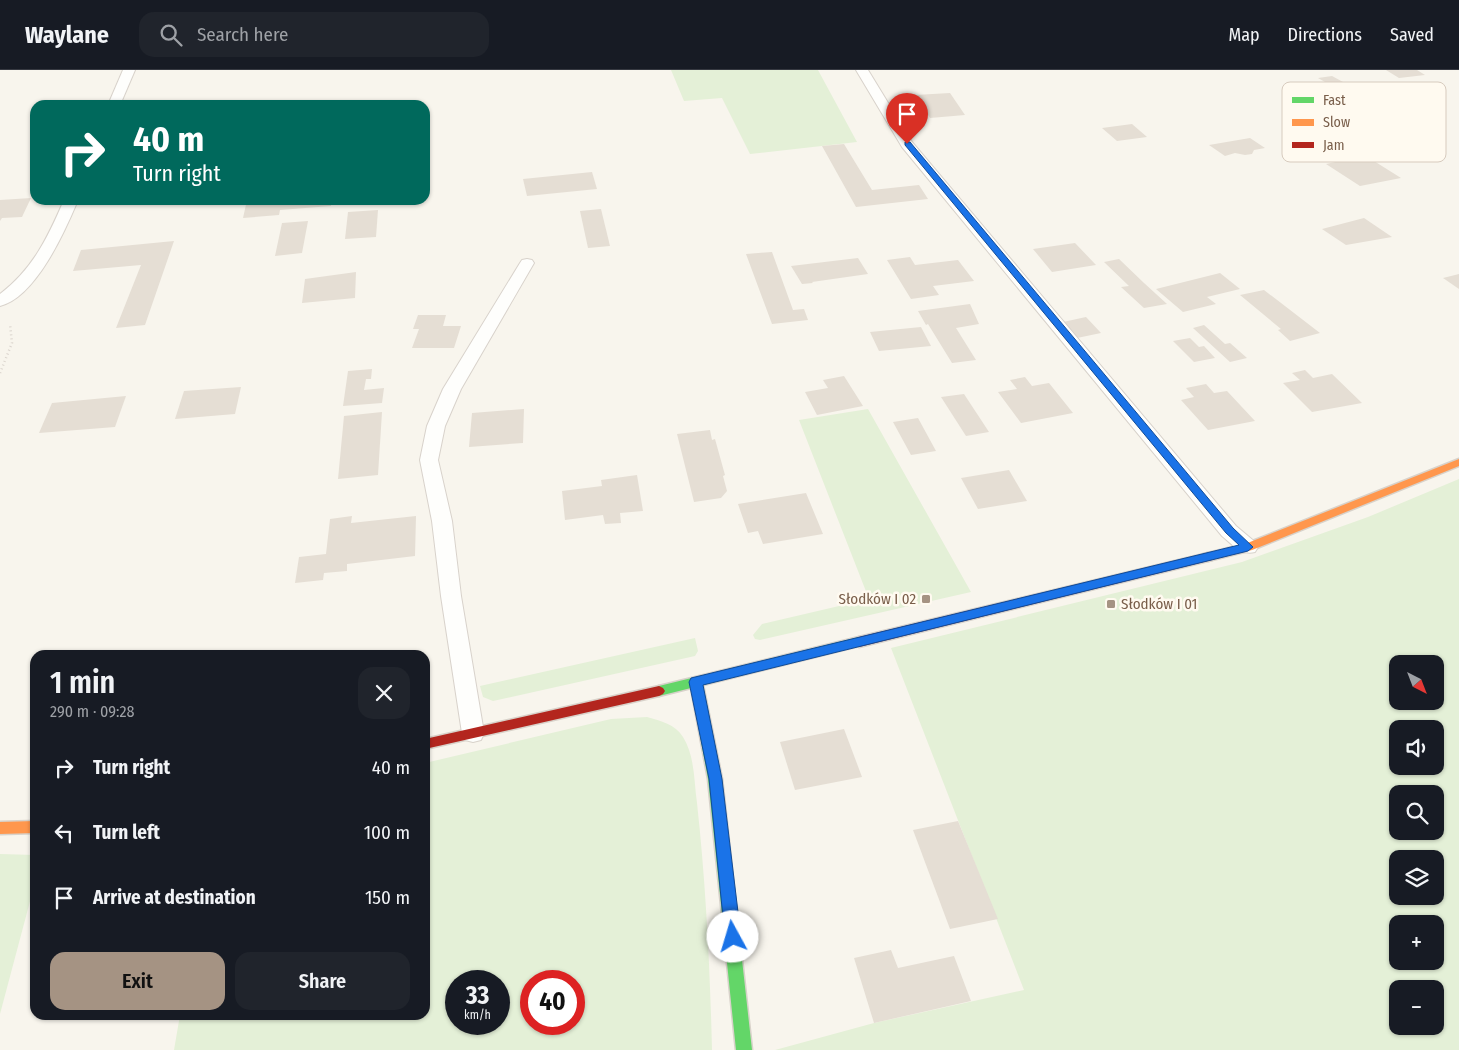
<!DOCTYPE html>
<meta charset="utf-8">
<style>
body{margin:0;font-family:"Fira Sans Condensed",sans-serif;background:#20242c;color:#f1f3f6;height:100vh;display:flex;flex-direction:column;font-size:19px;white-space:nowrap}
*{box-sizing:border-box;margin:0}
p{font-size:16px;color:#9ea1a6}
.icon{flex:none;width:28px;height:28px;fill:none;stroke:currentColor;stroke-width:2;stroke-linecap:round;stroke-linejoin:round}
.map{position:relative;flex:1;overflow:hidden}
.sheet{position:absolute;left:30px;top:580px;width:400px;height:370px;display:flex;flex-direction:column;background:#171b24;border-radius:15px;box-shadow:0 1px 4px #0004}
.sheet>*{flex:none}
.guide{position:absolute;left:30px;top:30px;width:400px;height:105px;border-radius:15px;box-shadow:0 1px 4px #0004;background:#00695c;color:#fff;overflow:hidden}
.needle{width:32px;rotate:138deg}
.buttons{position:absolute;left:1389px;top:585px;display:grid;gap:10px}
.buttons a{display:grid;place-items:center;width:55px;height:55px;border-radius:10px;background:#171b24;box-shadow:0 1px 4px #0004;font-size:25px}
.speed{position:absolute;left:445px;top:900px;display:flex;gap:10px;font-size:25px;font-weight:700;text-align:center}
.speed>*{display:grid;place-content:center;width:65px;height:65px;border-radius:50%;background:#171b24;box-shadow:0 1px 4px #0004;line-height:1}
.speed small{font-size:12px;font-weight:400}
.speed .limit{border:8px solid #d22;background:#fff;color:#111}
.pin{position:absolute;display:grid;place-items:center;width:42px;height:42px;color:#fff;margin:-51px -21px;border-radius:50% 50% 50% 0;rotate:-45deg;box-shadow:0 0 5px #0007}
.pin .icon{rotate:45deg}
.me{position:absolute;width:55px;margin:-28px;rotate:354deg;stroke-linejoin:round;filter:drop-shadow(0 0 4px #0008)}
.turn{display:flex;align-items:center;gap:18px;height:105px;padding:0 20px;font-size:22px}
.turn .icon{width:65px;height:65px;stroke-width:2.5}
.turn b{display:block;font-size:35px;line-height:42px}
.round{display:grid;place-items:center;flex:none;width:52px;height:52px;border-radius:15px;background:#20242c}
.overview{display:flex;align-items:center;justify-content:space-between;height:85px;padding:0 20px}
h1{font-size:30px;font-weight:600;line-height:38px}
.action{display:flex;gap:10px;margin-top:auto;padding:10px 20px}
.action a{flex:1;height:58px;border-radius:15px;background:#a59383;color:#111;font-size:20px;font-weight:600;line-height:58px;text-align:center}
.action a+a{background:#20242c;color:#f1f3f6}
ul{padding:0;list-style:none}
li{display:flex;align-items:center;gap:15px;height:65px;padding:0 20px}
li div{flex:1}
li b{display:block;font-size:19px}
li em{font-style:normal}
header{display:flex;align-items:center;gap:30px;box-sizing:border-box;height:70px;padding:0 25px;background:#171b24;border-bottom:1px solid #363941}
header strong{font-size:24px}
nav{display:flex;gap:28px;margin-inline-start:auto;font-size:18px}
.search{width:350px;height:45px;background:#20242c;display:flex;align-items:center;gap:12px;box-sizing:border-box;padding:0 18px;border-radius:15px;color:#9ea1a6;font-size:19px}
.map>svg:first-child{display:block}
.green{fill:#e4f0d7;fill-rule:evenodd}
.building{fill:#e5ded4}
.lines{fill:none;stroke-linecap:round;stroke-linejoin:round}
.lane-casing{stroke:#d8d2cb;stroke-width:2}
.fast-casing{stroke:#d8d2ca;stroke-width:3}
.slow-casing{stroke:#d8d2ca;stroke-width:3}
.jam-casing{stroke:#d8d2ca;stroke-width:3}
.path{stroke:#dbd5ce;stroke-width:2.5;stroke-dasharray:1 3;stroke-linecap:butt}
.lane{fill:#fefefc;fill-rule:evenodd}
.fast{fill:#63d668;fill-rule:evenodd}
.slow{fill:#ff974d;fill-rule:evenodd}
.jam{fill:#b3261e;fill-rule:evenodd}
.route{fill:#1a73e8;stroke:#114b97}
.poi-dot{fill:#a59383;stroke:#fffaf0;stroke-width:2}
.labels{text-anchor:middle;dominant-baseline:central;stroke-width:5;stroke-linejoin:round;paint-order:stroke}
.poi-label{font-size:15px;fill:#795e4a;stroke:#fffaf0;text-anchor:end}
.key{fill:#fffaf0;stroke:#d7cbbe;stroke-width:1}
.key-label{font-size:14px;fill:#795e4a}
</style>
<header>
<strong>Waylane</strong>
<div class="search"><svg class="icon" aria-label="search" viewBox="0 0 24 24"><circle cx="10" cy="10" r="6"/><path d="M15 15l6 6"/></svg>Search here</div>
<nav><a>Map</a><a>Directions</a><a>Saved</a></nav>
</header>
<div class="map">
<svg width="1459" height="980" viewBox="0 0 1459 980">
<rect width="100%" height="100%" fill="#f8f5ed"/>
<!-- green -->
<g class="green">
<path d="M671,0H818L857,72L750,84L722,28L684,31Z"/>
<path d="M868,339L971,522L760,570L755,569L753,565L762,554L869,529L799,350Z"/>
<path d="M1459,409V980H775L874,953L1024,920L891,578L1242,492L1368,447ZM1398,594H1435V631H1398ZM1398,659H1435V696H1398ZM1398,724H1435V761H1398ZM1398,789H1435V826H1398ZM1398,854H1435V891H1398ZM1398,919H1435V956H1398Z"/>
<path d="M695,568L698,581L695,586L493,631L483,627L480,616Z"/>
<path d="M647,647C661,651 675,654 683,667C695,686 694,712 697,733C706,815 710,898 712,980H174L180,945H425V693L611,649ZM499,911V954H456V911ZM574,911V954H531V911Z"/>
<path d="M0,784L35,785V819L33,820L0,944Z"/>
</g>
<!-- building -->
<g class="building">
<path d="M1386,0H1417L1425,5L1399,8Z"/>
<path d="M1332,6L1356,19L1330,24L1314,14L1325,12L1318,8Z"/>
<path d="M950,23L965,45L930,48L915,25Z"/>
<path d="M1132,54L1147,67L1117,71L1102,58Z"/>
<path d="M1250,68L1265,78L1254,80L1252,84L1245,85L1235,83L1225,86L1209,75Z"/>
<path d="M844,74L872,120L919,115L928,129L856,137L822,76Z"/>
<path d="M1348,83L1355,88L1366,86L1401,108L1360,116L1326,94L1345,90L1337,85Z"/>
<path d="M592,102L597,119L527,126L523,109Z"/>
<path d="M31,128L22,147L2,148L0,151V130Z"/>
<path d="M247,130H332L331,136L280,140L279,145L243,148Z"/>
<path d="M601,139L610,176L588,178L580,141Z"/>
<path d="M378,140L376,167L345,169L348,142Z"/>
<path d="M1364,148L1392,167L1346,175L1322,159Z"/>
<path d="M308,151L302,183L275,186L282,153Z"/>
<path d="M174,171L145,255L116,258L141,195L73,201L81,180Z"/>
<path d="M1075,173L1096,195L1052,202L1033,179Z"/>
<path d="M772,182L793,240L804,239L808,250L772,254L746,184Z"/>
<path d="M910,187L915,195L958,190L974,211L933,216L939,225L911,229L887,190Z"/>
<path d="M858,188L868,204L812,212L813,213L802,214L791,196Z"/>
<path d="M1119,189L1144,213L1167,234L1144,238L1121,217L1129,216L1104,192Z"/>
<path d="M356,202L355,228L302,233L305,209Z"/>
<path d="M1220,203L1240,219L1207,227L1216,234L1183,242L1156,219Z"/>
<path d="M1459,204V219L1443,208Z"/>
<path d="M1264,220L1320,263L1290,271L1278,260L1281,259L1240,225Z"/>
<path d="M970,234L979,254L956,258L976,290L952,293L928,254L926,255L918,241Z"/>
<path d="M418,245H446L443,256H461L454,278H412L419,259H413Z"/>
<path d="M1086,247L1101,263L1077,268L1063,252Z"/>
<path d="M1204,255L1225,274L1230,273L1247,288L1230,292L1193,258Z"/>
<path d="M921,257L931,276L879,281L870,262Z"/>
<path d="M1190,268L1199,277L1204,276L1215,288L1194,292L1173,271Z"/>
<path d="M372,299L371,309H366L364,320L384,318L382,333L343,336L348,301Z"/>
<path d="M1305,300L1313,308L1332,304L1362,333L1312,342L1283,313L1300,310L1292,303Z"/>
<path d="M844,306L863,336L817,345L805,322L828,318L823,310Z"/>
<path d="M1025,307L1032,316L1049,313L1073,343L1021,353L998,322L1017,319L1010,310Z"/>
<path d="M1206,314L1214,323L1227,321L1255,351L1208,360L1181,330L1194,327L1186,318Z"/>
<path d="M241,317L235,344L175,349L184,321Z"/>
<path d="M964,324L989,362L966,366L941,327Z"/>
<path d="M126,326L115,357L39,363L52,333Z"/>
<path d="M524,339L523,373L469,377L472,343Z"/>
<path d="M382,342L378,405L338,409L344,346Z"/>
<path d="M918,348L936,381L911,385L893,352Z"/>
<path d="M710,360L712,370L715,369L725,405L723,406L727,421L721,428L694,432L677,364Z"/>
<path d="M1009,400L1027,431L978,439L961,408Z"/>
<path d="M637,405L643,441L620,443L621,453L605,454L603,445L565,450L562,421L602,416L601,410Z"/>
<path d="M806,423L823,464L763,474L758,461L748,463L738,434Z"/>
<path d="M352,446L351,453L416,446L415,486L347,494V501L324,503L323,510L295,513L299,487L326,484L330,449Z"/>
<path d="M844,659L862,707L795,720L780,672Z"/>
<path d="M958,751L998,849L950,859L913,760Z"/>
<path d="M891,880L898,898L954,886L971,931L874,953L854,888Z"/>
</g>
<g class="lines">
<defs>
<g id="lane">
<path d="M123,0H135L120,35H108Z"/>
<path d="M856,0H868L912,72L1236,456L1255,472L1258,477L1255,482C1241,486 1232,474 1222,466L902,77Z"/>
<path d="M64,130H78C65,161 36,227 0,236V224C33,199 48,167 64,130Z"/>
<path d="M527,189L532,190L534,193L461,319L445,356L438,390L452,451L461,526L484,663L481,670L473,672L465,670L462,663L441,526L432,451L420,390L427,356L443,319L520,193L522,190Z"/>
</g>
<path id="fast" d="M859,567L863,569L865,572L863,575L703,615L722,709L752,980H736L708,709L691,618L659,626L655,624L653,621L655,618L659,616Z"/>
<g id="slow">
<path d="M1459,389V396L1252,480L1208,491L1202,487L1204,484L1245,474Z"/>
<path d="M35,751V763L0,764V752Z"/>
</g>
<g id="jam">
<path d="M1208,483L1212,484L1214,487L1212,490L859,577L855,575L853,572L855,569L859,567Z"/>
<path d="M659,616L663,618L665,621L663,624L659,626L425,679V669Z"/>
</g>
</defs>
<!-- lane casing -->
<use href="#lane" class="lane-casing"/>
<!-- fast casing -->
<use href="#fast" class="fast-casing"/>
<!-- slow casing -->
<use href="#slow" class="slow-casing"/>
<!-- jam casing -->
<use href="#jam" class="jam-casing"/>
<!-- path -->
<path class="path" d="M0,303L12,273L10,254"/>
<!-- lane -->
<use href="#lane" class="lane"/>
<!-- fast -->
<use href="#fast" class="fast"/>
<!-- slow -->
<use href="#slow" class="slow"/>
<!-- jam -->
<use href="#jam" class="jam"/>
</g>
<!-- route -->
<path class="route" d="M905,72H910L1233,458L1253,477L1248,481L703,615L722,709L741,867L738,872L733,874L728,872L725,867L709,709L689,612L691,608L1239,475L1226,463L905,75Z"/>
<!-- markers -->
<g class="poi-dot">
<rect x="921" y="524" width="10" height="10" rx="2.5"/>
<rect x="1106" y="529" width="10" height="10" rx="2.5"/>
</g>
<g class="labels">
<!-- poi labels -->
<g class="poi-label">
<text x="916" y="529">Słodków I 02</text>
<text x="1121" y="534" text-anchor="start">Słodków I 01</text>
</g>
</g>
<!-- legend -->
<rect x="1282" y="12" width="164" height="80" rx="8" class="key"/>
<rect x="1292" y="27" width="22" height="6" fill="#63d668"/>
<rect x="1292" y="49" width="22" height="7" fill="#ff974d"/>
<rect x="1292" y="72" width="22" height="6" fill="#b3261e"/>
<g class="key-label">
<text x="1323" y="35">Fast</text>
<text x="1323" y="57">Slow</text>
<text x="1323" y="80">Jam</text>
</g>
</svg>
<div class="buttons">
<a><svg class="needle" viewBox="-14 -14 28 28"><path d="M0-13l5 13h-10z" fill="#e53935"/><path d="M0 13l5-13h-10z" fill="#9ea1a6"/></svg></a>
<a><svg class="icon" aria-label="sound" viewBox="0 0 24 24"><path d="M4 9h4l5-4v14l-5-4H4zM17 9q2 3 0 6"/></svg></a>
<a><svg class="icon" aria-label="search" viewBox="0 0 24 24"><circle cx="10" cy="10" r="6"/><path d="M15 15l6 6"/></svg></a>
<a><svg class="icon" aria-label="layers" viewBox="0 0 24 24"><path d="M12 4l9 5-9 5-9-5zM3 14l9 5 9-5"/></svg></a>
<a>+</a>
<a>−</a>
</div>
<div class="speed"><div>33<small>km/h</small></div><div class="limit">40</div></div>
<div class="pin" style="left:907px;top:74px;background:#d93025"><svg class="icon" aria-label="arrive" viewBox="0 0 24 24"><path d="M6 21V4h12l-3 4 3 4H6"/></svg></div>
<svg class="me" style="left:733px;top:867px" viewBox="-20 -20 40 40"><circle r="19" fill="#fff"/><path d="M0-13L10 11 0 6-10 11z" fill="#1a73e8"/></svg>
<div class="guide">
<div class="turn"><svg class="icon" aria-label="right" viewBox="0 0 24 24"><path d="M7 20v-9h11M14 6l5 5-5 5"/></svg><div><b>40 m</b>Turn right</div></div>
</div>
<section class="sheet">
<div class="overview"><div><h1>1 min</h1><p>290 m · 09:28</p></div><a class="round"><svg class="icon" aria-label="close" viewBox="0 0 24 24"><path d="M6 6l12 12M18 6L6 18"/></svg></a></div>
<ul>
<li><svg class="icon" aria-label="right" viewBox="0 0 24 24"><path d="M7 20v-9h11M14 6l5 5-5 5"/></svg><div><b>Turn right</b></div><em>40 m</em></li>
<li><svg class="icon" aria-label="left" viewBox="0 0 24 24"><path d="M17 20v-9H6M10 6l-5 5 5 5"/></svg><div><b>Turn left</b></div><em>100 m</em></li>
<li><svg class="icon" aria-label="arrive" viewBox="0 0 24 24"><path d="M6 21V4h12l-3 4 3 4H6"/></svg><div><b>Arrive at destination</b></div><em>150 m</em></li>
</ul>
<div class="action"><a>Exit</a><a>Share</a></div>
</section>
</div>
